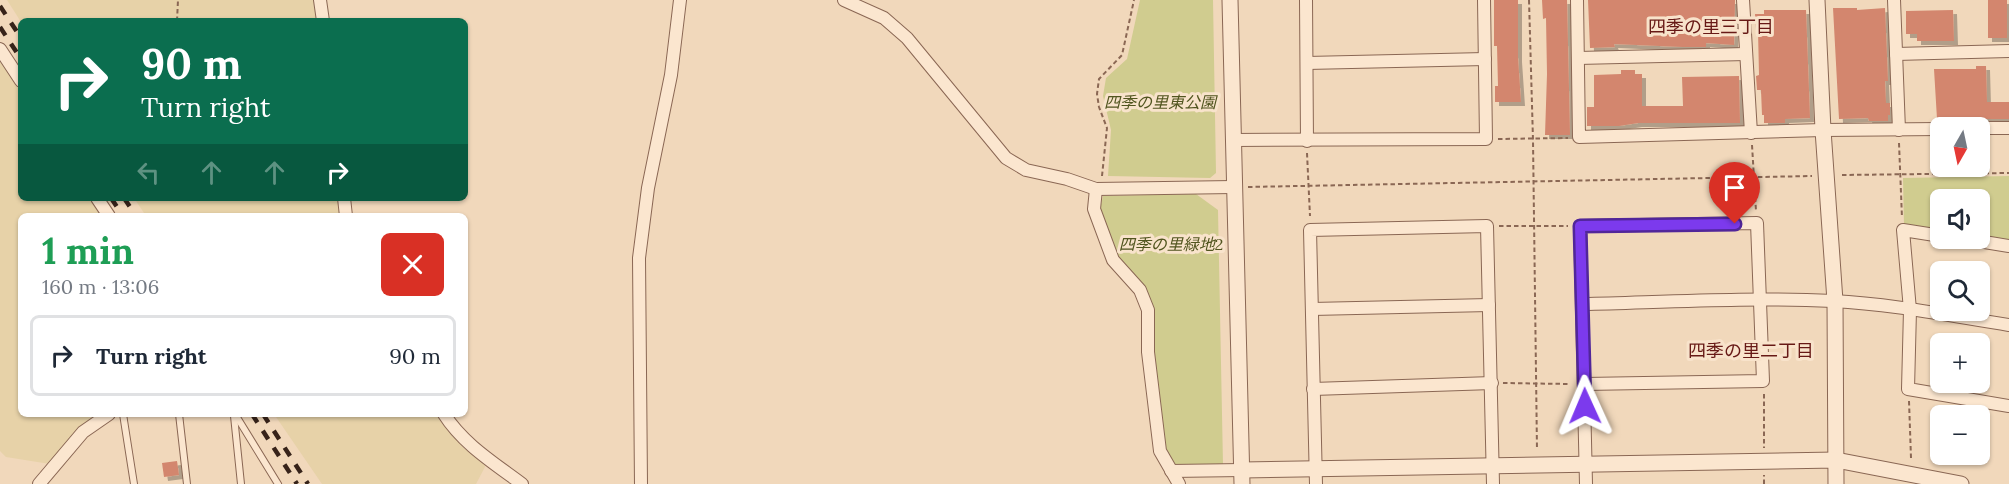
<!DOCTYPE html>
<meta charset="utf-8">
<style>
body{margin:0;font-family:Lora,"Noto Sans JP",serif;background:#f6f6f7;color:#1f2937;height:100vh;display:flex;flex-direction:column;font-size:22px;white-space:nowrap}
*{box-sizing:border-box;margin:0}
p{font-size:20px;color:#747a83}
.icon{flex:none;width:33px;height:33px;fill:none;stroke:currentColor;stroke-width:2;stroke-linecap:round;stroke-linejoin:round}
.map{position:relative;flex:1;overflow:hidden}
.side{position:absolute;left:18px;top:213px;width:450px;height:204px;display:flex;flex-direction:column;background:#fff;border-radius:9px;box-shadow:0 2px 4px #0004}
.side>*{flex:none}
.guide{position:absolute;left:18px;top:18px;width:450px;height:183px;border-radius:9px;box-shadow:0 2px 4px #0004;background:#0b6e4f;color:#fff;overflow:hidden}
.needle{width:39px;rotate:189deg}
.controls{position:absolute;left:1930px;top:117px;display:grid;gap:12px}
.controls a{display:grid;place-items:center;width:60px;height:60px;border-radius:9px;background:#fff;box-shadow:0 2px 4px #0004;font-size:30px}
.pin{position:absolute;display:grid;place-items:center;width:51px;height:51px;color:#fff;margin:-62px -26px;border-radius:50% 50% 50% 0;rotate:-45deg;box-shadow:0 0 6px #0007}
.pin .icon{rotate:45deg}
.me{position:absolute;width:66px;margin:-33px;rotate:359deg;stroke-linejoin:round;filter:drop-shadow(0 0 4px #0008)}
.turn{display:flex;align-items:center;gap:21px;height:126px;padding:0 24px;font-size:27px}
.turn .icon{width:78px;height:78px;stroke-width:2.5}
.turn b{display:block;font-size:42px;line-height:51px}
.lanes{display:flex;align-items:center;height:57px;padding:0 24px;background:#0003;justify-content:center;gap:30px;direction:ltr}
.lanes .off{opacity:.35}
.round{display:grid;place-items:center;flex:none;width:63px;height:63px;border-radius:9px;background:#f6f6f7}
.head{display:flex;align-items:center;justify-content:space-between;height:102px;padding:0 24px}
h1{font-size:36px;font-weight:800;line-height:45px;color:#1e9e55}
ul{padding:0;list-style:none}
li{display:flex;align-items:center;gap:18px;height:81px;margin:0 12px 9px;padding:0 12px;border:3px solid #e0e1e3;border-radius:9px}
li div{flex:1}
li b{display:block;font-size:22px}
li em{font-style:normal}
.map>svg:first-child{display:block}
.farmland{fill:#e7d2a8}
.green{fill:#d0cc8f}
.building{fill:#d3866e;filter:url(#shadow)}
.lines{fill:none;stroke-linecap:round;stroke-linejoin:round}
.service-casing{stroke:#8a6754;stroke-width:8}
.minor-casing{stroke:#8a6754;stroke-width:14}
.tertiary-casing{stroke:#8a6754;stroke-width:17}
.path{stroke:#8a6754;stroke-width:2;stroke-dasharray:4.5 3;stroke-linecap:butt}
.service{stroke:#fbe6cf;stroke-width:6}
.minor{stroke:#fbe6cf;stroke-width:12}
.tertiary{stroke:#fbe6cf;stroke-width:15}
.rail{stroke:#37231a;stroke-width:4.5;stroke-dasharray:10 10;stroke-linecap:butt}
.route-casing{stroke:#51269a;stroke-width:15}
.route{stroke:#7c3aed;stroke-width:10}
.labels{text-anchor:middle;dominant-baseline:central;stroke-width:6;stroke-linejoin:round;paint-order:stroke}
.park-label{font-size:16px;font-style:italic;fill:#51551f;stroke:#f8e3cb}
.neighbourhood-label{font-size:18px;fill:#671916;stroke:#f8e3cb}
</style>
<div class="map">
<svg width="2009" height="484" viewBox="0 0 2009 484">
<defs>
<filter id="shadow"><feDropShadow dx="4" dy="4" stdDeviation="0" flood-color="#0004"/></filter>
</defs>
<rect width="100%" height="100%" fill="#f1d8bb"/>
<!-- farmland -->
<g class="farmland">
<path d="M7,0H314L317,21L21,22Z"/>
<path d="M0,56L21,89V198H91L103,216H21V414H99L50,464L6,457L0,451Z"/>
<path d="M134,198H338L340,216H146Z"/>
<path d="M274,414H436L445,427L464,448L486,465L476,484H322Z"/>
</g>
<!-- green -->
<g class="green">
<path d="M1140,0H1213L1216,173L1210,178L1108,176L1111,130L1103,96L1106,78L1127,59Z"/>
<path d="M2009,176V241L1980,236V200H1941V230L1904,225L1903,178Z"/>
<path d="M1196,194L1218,210L1223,465H1174L1164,452L1152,345L1154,313L1142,283L1118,257L1100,209L1103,196Z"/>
</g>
<!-- building -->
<g class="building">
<path d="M1494,0H1518V58L1521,102H1495V86H1498L1497,46H1494Z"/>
<path d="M1542,0H1567L1570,135H1545L1547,74L1546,18L1543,19Z"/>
<path d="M1588,0H1735L1734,45L1706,43V47H1683L1614,44L1615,47L1590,48Z"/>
<rect x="1988" y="0" width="19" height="38"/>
<path d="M1833,8H1857V10L1885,8L1888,81H1885L1886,103H1890V115H1888V121H1869L1868,118L1839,119Z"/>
<path d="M1764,10H1806L1810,118L1785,119V123H1764V115H1762L1761,90H1757L1756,76L1759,75L1758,30H1756L1755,14H1764Z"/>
<path d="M1953,10L1954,41H1917V34H1906V11Z"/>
<path d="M1976,66H1986L1987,102H2009V119H1937L1934,69H1976Z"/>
<path d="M1621,70H1635V74H1642V106H1683L1682,77L1739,76L1740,123H1638L1619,126H1587V107H1594V75L1621,74Z"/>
<path d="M177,461L179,475L164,477L162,463Z"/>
</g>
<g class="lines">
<defs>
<g id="service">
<path d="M123,414L134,484"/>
<path d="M179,414L187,484"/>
<path d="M235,414L278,484"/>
<path d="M234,416L241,484"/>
</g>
<g id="minor">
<path d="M320,0L323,21"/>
<path d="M844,0L884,18L907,38L1006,158L1026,170L1067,179L1096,189L1233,187"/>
<path d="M1306,0L1307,141"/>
<path d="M1577,0L1579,137L1823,130L1941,129"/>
<path d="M1743,0L1751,133"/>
<path d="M1894,0L1899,130"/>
<path d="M0,49L21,81"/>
<path d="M1896,54L2009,51"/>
<path d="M1578,58L1746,54"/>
<path d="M1307,63L1485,59"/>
<path d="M1980,128H2009"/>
<path d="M1233,140L1486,139L1484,0"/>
<path d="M1096,189L1094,209L1113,260L1140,290L1148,310V352L1160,451L1179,484"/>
<path d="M97,198L109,216"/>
<path d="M344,198L346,216"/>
<path d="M1941,236L1903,230L1910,310L1908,389L2009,406"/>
<path d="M1960,238L2009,246"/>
<path d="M1583,304C1666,302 1750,297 1833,301C1892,304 1951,316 2009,325"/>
<path d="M1312,309L1489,305"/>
<path d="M1585,384L1763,381L1757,223L1580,226L1586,484"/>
<path d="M1313,389L1492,383"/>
<path d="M444,414C463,444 494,463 522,484"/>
<path d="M1171,471L1242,470"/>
<path d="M39,484L83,432L109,414"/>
<path d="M641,484L639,258L648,188L671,75L680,0"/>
<path d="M1316,484L1310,230L1487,226L1493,484"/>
</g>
<g id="tertiary">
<path d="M1230,0L1242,484"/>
<path d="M1817,0L1823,130L1835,301L1836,484"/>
<path d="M1242,470L1836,460L1961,484"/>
</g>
</defs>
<!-- service casing -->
<use href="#service" class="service-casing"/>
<!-- minor casing -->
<use href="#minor" class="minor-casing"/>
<!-- tertiary casing -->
<use href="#tertiary" class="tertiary-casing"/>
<!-- path -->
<g class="path">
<path d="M1529,0L1533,140L1537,450"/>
<path d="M177,21L178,0"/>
<path d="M1498,139L1568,138"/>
<path d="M1899,143L1902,218"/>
<path d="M1752,145L1756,211"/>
<path d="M1307,153L1310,216"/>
<path d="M1842,175L2009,173"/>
<path d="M1102,176L1107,128L1099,107L1097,94L1099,79L1122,55L1134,0"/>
<path d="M1248,187L1812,176"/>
<path d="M1499,226H1568"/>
<path d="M1503,383L1570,384"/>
<path d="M1764,394V448"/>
<path d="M1909,401L1911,458"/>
<path d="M1764,484V475"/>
</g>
<!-- service -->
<use href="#service" class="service"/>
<!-- minor -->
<use href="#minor" class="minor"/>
<!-- tertiary -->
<use href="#tertiary" class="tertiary"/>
<!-- rail -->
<g class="rail">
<path d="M0,6L21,38"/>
<path d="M0,27L21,59"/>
<path d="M111,198L123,216"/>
<path d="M124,198L136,216"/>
<path d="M252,414L297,484"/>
<path d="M263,414L308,484"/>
</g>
</g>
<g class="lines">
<defs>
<path id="route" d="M1585,406L1580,226L1735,224"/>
</defs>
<!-- route casing -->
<use href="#route" class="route-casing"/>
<!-- route -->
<use href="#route" class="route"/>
</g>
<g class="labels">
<!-- park labels -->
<g class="park-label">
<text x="1160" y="102">四季の里東公園</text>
<text x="1171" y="244">四季の里緑地2</text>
</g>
<!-- neighbourhood labels -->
<g class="neighbourhood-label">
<text x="1711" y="26">四季の里三丁目</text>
<text x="1751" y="350">四季の里二丁目</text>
</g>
</g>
</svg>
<div class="controls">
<a><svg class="needle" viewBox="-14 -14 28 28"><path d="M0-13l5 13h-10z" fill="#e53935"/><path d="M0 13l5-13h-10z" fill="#747a83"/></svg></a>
<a><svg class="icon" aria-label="sound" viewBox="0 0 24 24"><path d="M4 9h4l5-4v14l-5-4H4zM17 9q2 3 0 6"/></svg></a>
<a><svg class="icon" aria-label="search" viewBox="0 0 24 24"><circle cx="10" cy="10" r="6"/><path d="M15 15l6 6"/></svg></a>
<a>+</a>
<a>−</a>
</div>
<div class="pin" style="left:1735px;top:224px;background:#d93025"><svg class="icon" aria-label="arrive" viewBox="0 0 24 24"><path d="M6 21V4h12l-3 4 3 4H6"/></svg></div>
<svg class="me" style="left:1585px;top:406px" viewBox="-20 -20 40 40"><path d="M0-17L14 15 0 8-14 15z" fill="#7c3aed" stroke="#fff" stroke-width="4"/></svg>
<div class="guide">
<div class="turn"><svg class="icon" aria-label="right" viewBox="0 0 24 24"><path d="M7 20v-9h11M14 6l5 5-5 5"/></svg><div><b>90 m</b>Turn right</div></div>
<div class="lanes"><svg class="icon off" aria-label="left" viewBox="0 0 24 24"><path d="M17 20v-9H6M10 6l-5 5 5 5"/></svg><svg class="icon off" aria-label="ahead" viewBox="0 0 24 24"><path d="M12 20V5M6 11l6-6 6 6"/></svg><svg class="icon off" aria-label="ahead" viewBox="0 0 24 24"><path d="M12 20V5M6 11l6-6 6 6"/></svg><svg class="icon" aria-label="right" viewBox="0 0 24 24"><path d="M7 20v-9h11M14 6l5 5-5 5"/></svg></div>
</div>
<section class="side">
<div class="head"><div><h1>1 min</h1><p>160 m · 13:06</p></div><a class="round" style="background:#d93025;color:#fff"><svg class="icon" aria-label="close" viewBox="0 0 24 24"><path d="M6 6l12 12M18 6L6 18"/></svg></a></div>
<ul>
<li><svg class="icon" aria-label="right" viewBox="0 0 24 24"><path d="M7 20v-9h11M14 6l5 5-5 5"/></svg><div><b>Turn right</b></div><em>90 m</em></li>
</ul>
</section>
</div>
